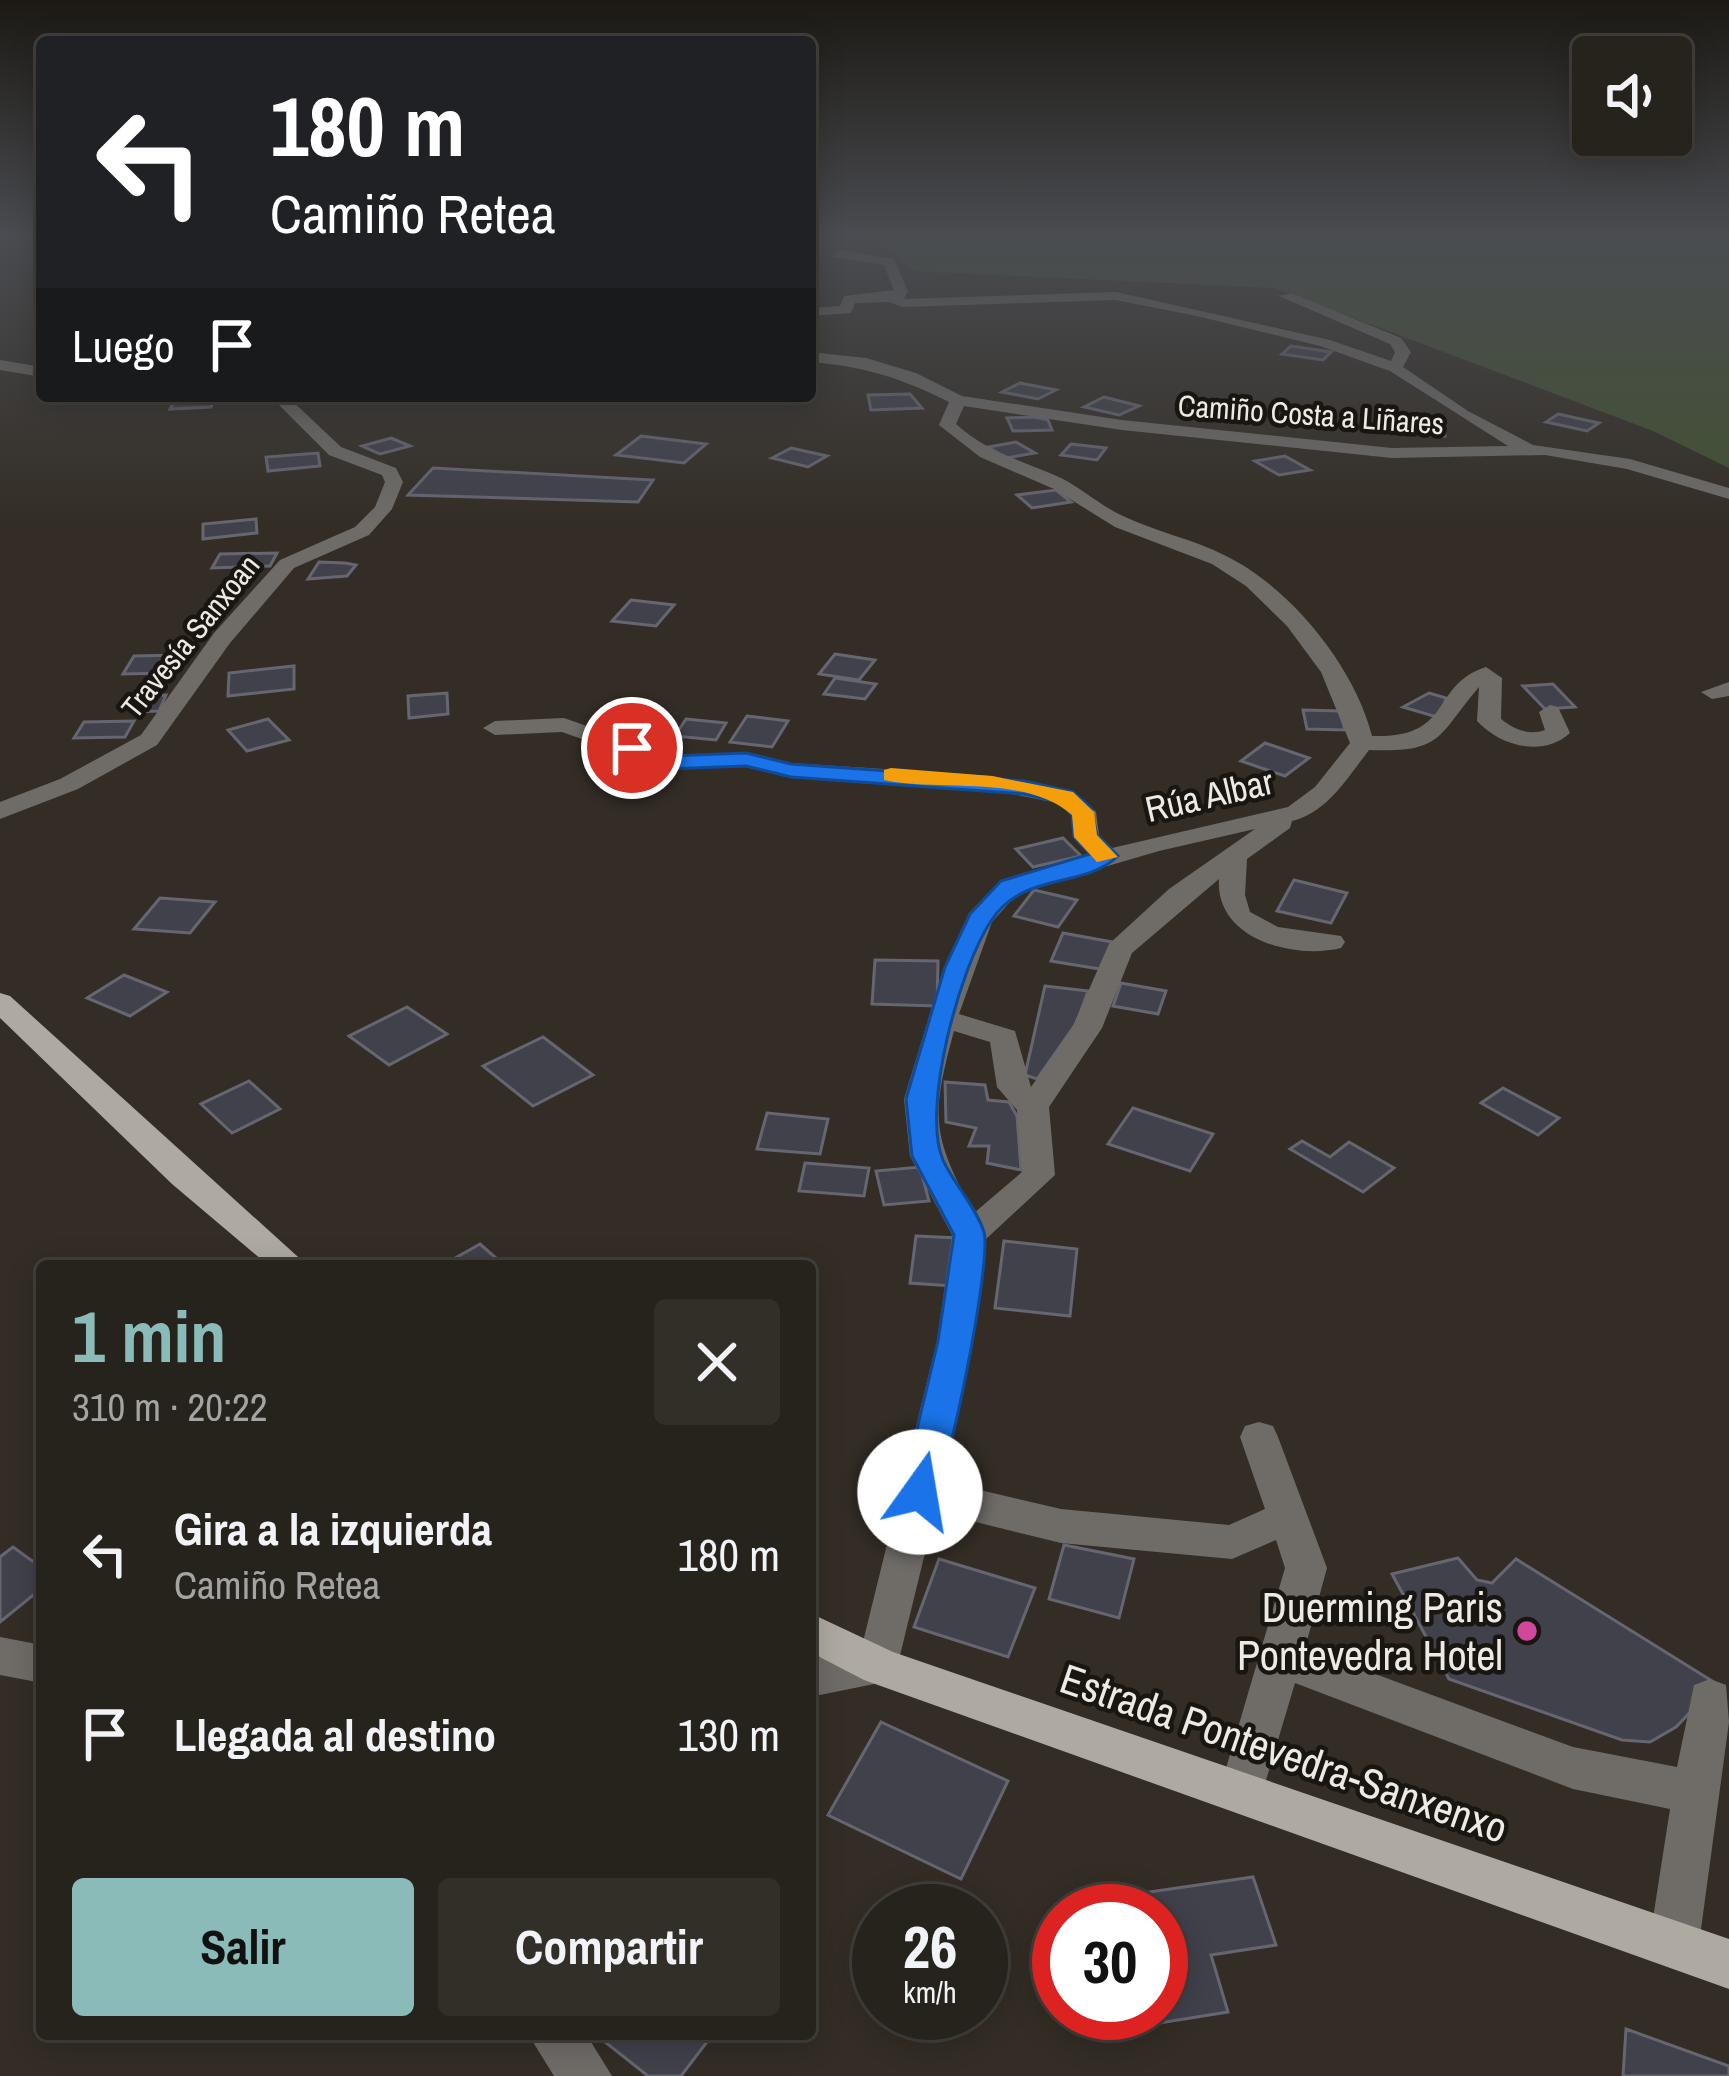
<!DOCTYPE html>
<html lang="es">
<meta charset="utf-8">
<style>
body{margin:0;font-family:"Archivo Narrow",sans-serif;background:#322f29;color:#f1f3f6;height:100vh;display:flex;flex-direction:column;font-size:45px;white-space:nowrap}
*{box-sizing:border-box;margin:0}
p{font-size:39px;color:#a4a4a3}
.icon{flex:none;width:66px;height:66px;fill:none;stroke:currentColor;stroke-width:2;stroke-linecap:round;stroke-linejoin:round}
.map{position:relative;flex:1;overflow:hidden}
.sheet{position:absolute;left:36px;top:1260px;width:780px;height:780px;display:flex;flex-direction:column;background:#26221c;border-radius:12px;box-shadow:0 6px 30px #0003,0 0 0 3px #423f3b}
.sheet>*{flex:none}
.banner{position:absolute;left:36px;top:36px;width:780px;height:366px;border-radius:12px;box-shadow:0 6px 30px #0003,0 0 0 3px #423f3b;background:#202124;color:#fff;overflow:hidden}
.fabs{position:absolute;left:1572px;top:36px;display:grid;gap:24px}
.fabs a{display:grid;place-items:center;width:120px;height:120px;border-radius:12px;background:#26221c;box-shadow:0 6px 30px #0003,0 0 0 3px #423f3b;font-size:60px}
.speed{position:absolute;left:852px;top:1884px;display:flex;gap:24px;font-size:60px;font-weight:700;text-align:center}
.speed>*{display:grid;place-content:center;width:156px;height:156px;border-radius:50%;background:#26221c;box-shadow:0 6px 30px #0003,0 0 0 3px #423f3b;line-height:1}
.speed small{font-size:30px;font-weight:400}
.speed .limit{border:18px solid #d22;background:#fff;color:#111}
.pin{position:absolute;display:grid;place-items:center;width:102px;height:102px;color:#fff;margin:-51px;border:6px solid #fff;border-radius:50%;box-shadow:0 3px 12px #0007}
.me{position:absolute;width:132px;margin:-66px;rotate:13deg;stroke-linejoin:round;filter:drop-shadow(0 0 9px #0008)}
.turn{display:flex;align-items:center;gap:42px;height:252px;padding:0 36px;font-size:54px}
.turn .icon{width:156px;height:156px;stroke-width:2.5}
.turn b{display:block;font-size:84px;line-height:102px}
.then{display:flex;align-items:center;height:114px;padding:0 36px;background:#0003;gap:24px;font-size:45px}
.round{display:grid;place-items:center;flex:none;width:126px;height:126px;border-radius:12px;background:#322f29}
.overview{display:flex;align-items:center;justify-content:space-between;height:204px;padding:0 36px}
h1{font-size:72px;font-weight:700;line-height:90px;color:#8bbbb9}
.button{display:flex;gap:24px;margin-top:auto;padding:24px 36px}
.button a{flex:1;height:138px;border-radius:12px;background:#8bbbb9;color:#111;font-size:48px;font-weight:700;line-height:138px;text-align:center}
.button a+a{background:#322f29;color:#f1f3f6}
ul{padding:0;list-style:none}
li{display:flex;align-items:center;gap:36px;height:180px;padding:0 36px}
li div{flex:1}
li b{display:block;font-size:45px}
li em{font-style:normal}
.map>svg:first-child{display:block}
.green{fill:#425131}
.building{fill:#40414b;stroke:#666671;stroke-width:3}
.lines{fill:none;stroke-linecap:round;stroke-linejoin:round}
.minor{fill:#6f6c68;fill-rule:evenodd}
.major{fill:#afaaa1;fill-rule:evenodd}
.route{fill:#1a73e8;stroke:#114b97;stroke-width:3}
.slow{fill:#f59e0b}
.hotel-dot{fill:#d1479c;stroke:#191612;stroke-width:4.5}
.labels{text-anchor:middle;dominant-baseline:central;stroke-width:9;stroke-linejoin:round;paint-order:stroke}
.far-street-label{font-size:30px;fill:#ede9e3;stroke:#191612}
.street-label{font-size:36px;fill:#ede9e3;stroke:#191612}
.near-poi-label{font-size:42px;fill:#ede9e3;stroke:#191612;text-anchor:end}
.near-street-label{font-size:42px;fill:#ede9e3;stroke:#191612}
</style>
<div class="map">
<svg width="1729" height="2076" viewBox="0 0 1729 2076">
<rect width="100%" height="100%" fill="#332d25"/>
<!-- green -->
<path class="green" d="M867,235H1729V468L1653,431L1274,288L915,271Z"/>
<!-- building -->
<g class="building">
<path d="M1291,346L1331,352L1323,360L1282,354Z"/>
<path d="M1020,383L1056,390L1038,399L1002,392Z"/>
<path d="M910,394L922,408L871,410L868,395Z"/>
<path d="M216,397L211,407L170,409L176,398Z"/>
<path d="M1104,397L1139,406L1119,415L1084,407Z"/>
<path d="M1558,414L1599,423L1587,431L1546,422Z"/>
<path d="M1034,417L1048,420L1052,430L1013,431L1007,418Z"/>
<path d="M1393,419L1445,423V436L1391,431Z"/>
<path d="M641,436L706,444L684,463L616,455Z"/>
<path d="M391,438L410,446L380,454L362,446Z"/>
<path d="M1016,442L1035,453L1006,458L988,447Z"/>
<path d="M1071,444L1106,448L1097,460L1061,455Z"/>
<path d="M791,448L827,456L808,467L772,458Z"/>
<path d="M318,453L320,466L268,471L266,457Z"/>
<path d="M1285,456L1310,470L1279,475L1255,461Z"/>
<path d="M433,468L653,480L638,502L408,495Z"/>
<path d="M1056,490L1071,502L1032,508L1017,495Z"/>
<path d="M256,519L257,533L203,539V524Z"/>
<path d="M277,553L270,566L212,568L220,554Z"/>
<path d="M319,562L345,563L356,565L347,576L308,579Z"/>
<path d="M631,600L674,605L656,626L612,621Z"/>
<path d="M835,654L875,660L859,680L819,674Z"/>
<path d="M182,655L172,673L123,674L134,656Z"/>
<path d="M294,666V689L228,696L229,673Z"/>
<path d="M835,678L876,684L865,699L824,694Z"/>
<path d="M1553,684L1575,707L1545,709L1523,686Z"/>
<path d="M447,693L448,714L409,718L408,696Z"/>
<path d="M1429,693L1446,698L1440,718L1403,707Z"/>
<path d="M166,695L159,711L133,712L142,696Z"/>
<path d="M1303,710L1340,711L1345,730L1307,729Z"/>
<path d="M747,716L788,721L772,747L730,742Z"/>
<path d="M268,719L289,740L247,751L228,730Z"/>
<path d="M686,719L726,723L716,740L675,736Z"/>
<path d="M134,721L125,737L74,738L84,722Z"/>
<path d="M1265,743L1309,758L1285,776L1241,761Z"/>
<path d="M1063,838L1081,856L1033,867L1016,849Z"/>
<path d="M1294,880L1347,893L1331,923L1277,911Z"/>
<path d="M1034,890L1077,900L1058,927L1014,916Z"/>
<path d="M160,898L215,902L190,933L134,929Z"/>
<path d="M1063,933L1112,942L1100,969L1051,961Z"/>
<path d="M875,960L938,961L937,1006L872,1004Z"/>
<path d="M124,975L167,992L130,1016L87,998Z"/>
<path d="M1121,983L1166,991L1158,1014L1113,1006Z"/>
<path d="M1045,986L1088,991L1077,1022L1037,1079L1025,1075Z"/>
<path d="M407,1007L447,1034L389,1065L349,1036Z"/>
<path d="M543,1037L593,1075L533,1106L483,1066Z"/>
<path d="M249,1081L280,1109L232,1133L201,1104Z"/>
<path d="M945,1082L985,1085L988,1100L1009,1102L1017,1116L1021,1170L987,1163L989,1146H969L976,1128L946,1122Z"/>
<path d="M1503,1088L1559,1118L1538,1135L1481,1103Z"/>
<path d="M1133,1108L1213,1134L1190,1171L1108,1144Z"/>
<path d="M767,1113L828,1119L820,1154L757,1149Z"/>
<path d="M1302,1141L1330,1157L1349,1142L1394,1168L1363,1192L1290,1149Z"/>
<path d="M805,1163L869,1168L864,1196L799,1191Z"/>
<path d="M920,1167L929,1201L884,1205L876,1171Z"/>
<path d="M916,1236L958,1238L953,1286L910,1283Z"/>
<path d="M1004,1241L1077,1249L1070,1316L995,1308Z"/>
<path d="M480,1244L505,1266H441Z"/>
<path d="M1064,1545L1134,1559L1119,1618L1049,1599Z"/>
<path d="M13,1547L42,1568V1588L0,1622V1557Z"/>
<path d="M1458,1558L1477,1580L1492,1583L1516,1559L1717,1684L1676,1727L1650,1742L1622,1740L1449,1679L1392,1574Z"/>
<path d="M939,1559L1035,1588L1008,1657L914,1627Z"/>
<path d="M881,1722L1008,1781L961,1879L828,1815Z"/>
<path d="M1253,1877L1276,1945L1211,1955L1228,2012L1134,2027L1131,2013H1161V1911H1133L1129,1895Z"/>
<path d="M1626,2029L1729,2066V2076H1623Z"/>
<path d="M595,2034H713L681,2076H648Z"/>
</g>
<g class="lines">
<!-- minor -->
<g class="minor">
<path d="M838,250L894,259L908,291L904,299L1116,292L1330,340L1391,361L1395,352L1390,344L1279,296L1291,293L1401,338L1411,352L1403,367L1468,411L1533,445L1630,459L1729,488V499L1627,469L1545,455L1392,458L1122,430L964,406L956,424C986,452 1024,461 1061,478C1083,489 1101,506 1123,516C1156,532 1193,539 1226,556C1290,587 1355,667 1372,736C1455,739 1429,685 1486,667L1502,678L1501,719C1514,729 1528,736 1545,730L1539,712L1550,705L1558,707L1570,733C1543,758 1500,746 1477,721L1479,687C1437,736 1444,753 1369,750C1348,777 1327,813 1292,821L1290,828L1247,859L1245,895L1250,912L1278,927L1341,936L1345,942L1341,948C1292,960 1215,938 1219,879L1132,953L1102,1028L1049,1107L1055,1175L986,1239L973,1341L942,1481L1061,1509L1229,1525L1265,1509L1240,1437L1245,1426L1259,1422L1273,1426L1278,1437L1327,1568L1305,1648L1573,1747L1677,1767L1694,1685L1710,1679L1726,1685L1729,1722L1699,1944L1692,1962L1674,1969L1656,1962L1649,1944L1670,1809L1573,1789L1295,1683L1258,1807L1242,1814L1226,1807L1219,1792L1285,1568L1276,1540L1232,1559L1061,1543L935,1512L894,1680L810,1697V1659L861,1650L937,1341L952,1235L910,1156L904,1099L944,967L969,913L1001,880L1089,854L1073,837L1071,814L1057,803L992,790L791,777L745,767L667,769L562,732L495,735L483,728L495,721L564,718L669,755L745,753L791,763L992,776L1074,792L1096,812L1099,835L1112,848L1288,807L1315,787L1350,743L1321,672L1287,626L1246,586L1212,564L1115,527L1054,489L980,457L939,425L949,402C902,378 862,366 810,362V352L866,358L916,373L962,396L1122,420L1392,448L1508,446L1390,371L1320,346L1197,316L1116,300L902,307L889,302L855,303L851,313L810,316V308L840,306L844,296L894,290L884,265L833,257ZM1255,829L1169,889L1109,944L1072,1028L1031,1087L1015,1031L959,1014L992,922L1019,892L1159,851ZM954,1031L990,1042L997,1087L1017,1110L1022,1172L974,1213C931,1135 931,1116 954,1031Z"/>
<path d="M0,360L42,367V377L0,370Z"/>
<path d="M270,396H287L341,447L396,468L403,482L392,509L369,535L294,568L230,643L157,745L78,789L0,819V802L60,779L141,735L214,633L280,560L355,527L375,507L385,482L382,475L329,455Z"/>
<path d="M1729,682V696L1712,699L1701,692Z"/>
<path d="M0,1637L42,1645V1683L0,1675Z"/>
<path d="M528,2034H586L612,2076H554Z"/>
</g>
<!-- major -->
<g class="major">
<path d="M0,993L10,996L308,1266H269L172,1184L0,1018Z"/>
<path d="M810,1613L893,1652L1729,1939V1989L864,1680L810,1652Z"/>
</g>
</g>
<!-- sky -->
<linearGradient id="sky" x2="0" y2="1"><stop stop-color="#1c1914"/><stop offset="0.45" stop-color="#4a4c51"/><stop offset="1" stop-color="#4a4c51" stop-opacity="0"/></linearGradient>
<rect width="1729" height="525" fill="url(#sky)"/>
<!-- route -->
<path class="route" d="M632,742L670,756L746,753L791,764L1024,781L1073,792L1091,808L1097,835L1118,856C1082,890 1025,870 991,921C960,967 921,1109 943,1160C954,1184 976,1207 984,1232C992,1262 949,1472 933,1503L920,1507L907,1503L902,1492L938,1341L954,1235L912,1156L906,1099L945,967L970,914L1001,881L1090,854L1074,837L1072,815L1058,802L1024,794L791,777L746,766L667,769L624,753L621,748Z"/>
<!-- slow -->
<path class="slow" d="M891,768L992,776L1073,792L1094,812L1097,835L1118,857L1097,862L1074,837L1072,815C1026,774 940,792 884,780V770Z"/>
<!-- markers -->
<circle class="hotel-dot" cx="1527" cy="1631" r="12"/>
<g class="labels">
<!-- far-street labels -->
<g class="far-street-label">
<text transform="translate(1311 414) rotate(4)">Camiño Costa a Liñares</text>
<text transform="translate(190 636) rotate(-51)">Travesía Sanxoan</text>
</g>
<!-- street labels -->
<g class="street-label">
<text transform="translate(1209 795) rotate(-13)">Rúa Albar</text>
</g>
<!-- near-poi labels -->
<g class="near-poi-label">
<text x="1503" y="1607">Duerming Paris<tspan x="1503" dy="48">Pontevedra Hotel</tspan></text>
</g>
<!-- near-street labels -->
<g class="near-street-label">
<text transform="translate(1284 1753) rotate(19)">Estrada Pontevedra-Sanxenxo</text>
</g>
</g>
</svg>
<div class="fabs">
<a><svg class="icon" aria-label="sound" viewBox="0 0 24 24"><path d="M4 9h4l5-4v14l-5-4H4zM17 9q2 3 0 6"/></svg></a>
</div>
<div class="speed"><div>26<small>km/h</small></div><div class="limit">30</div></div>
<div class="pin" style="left:632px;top:748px;background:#d93025"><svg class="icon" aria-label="arrive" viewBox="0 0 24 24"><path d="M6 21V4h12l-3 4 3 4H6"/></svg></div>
<svg class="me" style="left:920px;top:1492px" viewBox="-20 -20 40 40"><circle r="19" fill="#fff"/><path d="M0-13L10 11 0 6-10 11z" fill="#1a73e8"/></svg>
<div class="banner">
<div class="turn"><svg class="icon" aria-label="left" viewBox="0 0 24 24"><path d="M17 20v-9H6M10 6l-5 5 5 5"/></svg><div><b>180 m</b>Camiño Retea</div></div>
<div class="then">Luego<svg class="icon" aria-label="arrive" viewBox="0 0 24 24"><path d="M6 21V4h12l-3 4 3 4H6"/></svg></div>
</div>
<section class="sheet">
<div class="overview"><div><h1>1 min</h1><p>310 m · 20:22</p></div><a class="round"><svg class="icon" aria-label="close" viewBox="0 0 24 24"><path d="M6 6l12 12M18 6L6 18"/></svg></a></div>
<ul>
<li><svg class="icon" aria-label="left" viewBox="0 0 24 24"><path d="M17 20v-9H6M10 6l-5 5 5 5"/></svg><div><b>Gira a la izquierda</b><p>Camiño Retea</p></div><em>180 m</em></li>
<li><svg class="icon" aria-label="arrive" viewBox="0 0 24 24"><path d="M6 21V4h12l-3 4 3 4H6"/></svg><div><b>Llegada al destino</b></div><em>130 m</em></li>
</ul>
<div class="button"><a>Salir</a><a>Compartir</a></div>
</section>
</div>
